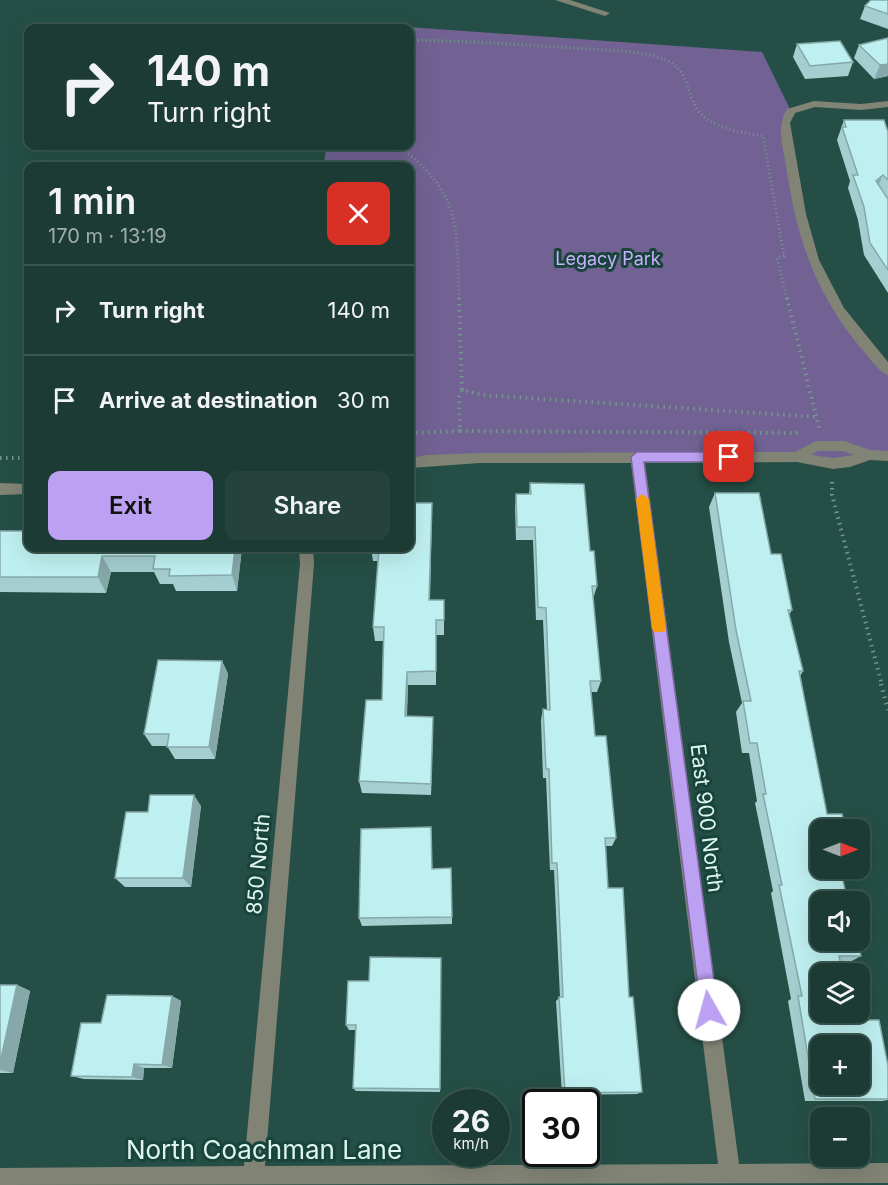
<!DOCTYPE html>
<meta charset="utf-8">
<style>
body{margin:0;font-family:Inter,sans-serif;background:#25423c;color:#f1f3f6;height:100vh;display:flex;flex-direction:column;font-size:22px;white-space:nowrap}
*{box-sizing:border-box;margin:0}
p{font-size:20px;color:#a0adac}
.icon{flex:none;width:33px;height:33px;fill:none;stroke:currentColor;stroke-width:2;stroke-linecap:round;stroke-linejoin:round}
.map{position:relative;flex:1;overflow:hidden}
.details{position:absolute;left:24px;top:162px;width:390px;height:390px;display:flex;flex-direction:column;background:#1c3b34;border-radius:12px;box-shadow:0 6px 24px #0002,0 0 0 2px #3a554f}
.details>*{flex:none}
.guide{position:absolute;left:24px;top:24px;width:390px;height:126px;border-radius:12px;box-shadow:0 6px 24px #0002,0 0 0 2px #3a554f;background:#1c3b34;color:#f1f3f6;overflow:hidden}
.needle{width:39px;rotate:90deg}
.fabs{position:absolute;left:810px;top:819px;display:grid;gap:12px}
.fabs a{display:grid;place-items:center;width:60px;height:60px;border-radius:12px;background:#1c3b34;box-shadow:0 6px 24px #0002,0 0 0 2px #3a554f;font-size:30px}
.speed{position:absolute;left:432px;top:1089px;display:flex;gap:12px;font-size:30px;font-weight:700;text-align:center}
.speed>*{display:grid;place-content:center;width:78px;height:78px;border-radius:50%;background:#1c3b34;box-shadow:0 6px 24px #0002,0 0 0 2px #3a554f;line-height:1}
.speed small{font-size:15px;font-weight:400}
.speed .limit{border:3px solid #111;border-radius:9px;background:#fff;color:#111}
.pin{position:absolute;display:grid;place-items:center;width:51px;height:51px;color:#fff;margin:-26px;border-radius:12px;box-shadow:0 3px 9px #0006}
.me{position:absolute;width:66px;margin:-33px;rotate:353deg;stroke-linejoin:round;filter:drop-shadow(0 0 4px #0008)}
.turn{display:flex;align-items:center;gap:21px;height:126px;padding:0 24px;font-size:27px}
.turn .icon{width:78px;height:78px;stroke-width:2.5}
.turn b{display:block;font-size:42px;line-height:51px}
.round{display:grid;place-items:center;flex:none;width:63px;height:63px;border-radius:12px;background:#25423c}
.overview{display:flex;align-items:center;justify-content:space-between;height:102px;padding:0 24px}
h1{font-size:36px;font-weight:600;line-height:45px}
.primary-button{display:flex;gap:12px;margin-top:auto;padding:12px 24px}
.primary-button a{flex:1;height:69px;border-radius:12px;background:#bca0f2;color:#111;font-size:24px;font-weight:600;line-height:69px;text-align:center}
.primary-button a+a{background:#25423c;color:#f1f3f6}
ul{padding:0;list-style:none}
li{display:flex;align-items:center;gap:18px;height:90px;padding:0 24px;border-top:2px solid #3a554f}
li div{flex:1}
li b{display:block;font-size:22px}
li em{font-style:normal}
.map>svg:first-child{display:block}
.green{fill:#716293}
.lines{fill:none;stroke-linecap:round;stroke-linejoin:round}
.path-far2{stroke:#74968e;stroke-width:3;stroke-dasharray:1 3;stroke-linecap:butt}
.path-far1{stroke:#74968e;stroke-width:4;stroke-dasharray:1.5 4.5;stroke-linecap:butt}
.path{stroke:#74968e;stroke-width:4.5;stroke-dasharray:1.5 5;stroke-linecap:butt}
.minor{fill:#818475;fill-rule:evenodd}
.wall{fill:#a4cecf}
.shaded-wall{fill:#86a8a9}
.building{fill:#bff0f1;stroke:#86a8a9;stroke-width:1.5;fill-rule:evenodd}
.route{fill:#bca0f2;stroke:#7a689d;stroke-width:1.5}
.slow{fill:#f59e0b}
.labels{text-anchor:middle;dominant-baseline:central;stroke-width:6;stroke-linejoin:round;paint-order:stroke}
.far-park-label{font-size:18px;fill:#c8b1ff;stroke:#19443b}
.street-label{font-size:21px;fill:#dff6f0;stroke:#19443b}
.near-street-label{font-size:26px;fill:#dff6f0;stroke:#19443b}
</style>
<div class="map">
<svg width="888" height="1185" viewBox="0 0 888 1185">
<rect width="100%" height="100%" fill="#254f46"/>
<!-- green -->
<path class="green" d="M337,22L762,52L791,111L785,123L807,242L826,292L888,370V458L427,460L410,463V166H324L326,146H410V28H336Z"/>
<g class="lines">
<!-- path-far2 -->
<g class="path-far2">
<path d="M410,40C470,41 529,45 589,49C615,51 646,50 670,62C688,72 687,93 697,109C711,129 741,132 763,136L784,256L777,258L787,299"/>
<path d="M399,146C463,196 456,224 459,299"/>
</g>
<!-- path-far1 -->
<g class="path-far1">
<path d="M459,298L462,390"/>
<path d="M787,298L819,428"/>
<path d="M460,431L801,433"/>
<path d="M410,433L460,431L459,397L462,390L483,395L817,417"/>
<path d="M0,458H28"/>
<path d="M832,482V495L882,685"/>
</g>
<!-- path -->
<path class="path" d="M881,684L888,710"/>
<!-- minor -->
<g class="minor">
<path d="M555,0H570L610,13L605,16Z"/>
<path d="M814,101L861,104L888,101V107L861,110L815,107L795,113L790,123L806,214L819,260L844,308L888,362V375C879,372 871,360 865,353C816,296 797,240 786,166C783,146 776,127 787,109Z"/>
<path d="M816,441H844L870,450L888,451V461L870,460L850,467L833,469L797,462L645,463L739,1164L888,1163V1183L0,1185V1168L244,1166L300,564L299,548H313L314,564L265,1166L718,1164L631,463H480L410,468V458L427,455L480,453L795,452ZM818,451H843L854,455L833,458L811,455Z"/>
<path d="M0,483L28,484V494L0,495Z"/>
</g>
</g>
<!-- wall -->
<g class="wall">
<path d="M888,0V29L860,19L865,6Z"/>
<path d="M888,38V76L874,79L854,58L859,45Z"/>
<path d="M797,44L853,62L848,76L805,79L793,57Z"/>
<path d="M844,120L888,132V293L864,255L858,220L848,188L850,181L837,140Z"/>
<path d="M530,483L590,551L597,586L593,599L601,681L597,692H591L595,736L616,838L612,846H606L608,888L629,997L642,1092L637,1094L562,1095L556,1001L560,997L554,870H550L546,778H543L541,720L543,709L547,710L543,620H536L533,540H516L515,508L516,494H529Z"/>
<path d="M715,493L771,554L792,610L789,615L803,671L800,676L820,830L861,956L850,962H840L851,1020L888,1066V1100L882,1101H805L788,1001L791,999L771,893L773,891L755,803L757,801L749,753H742L736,712L742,703L729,642L709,507Z"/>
<path d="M432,503L430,600H444V635H436V685H408L407,716L433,717L431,795L362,793L359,781L382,700L383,641H375L373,627L378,561H373L371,548H410Z"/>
<path d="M0,531L28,548H242L237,591H176L173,584H160L154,572H111L106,593L0,592Z"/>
<path d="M222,661L228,674L215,759H175L167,746H152L144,734Z"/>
<path d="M201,806L191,887H125L115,878L148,812Z"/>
<path d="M432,869L452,917V924L362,926L359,918Z"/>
<path d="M441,958L440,1092L356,1091L353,1088L356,1030H349L346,1025L369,981Z"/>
<path d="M0,985H17L30,991L13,1073H0Z"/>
<path d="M172,996L181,1001L172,1068H144L143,1080L84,1079L71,1076Z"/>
</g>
<!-- shaded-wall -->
<g class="shaded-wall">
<path d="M888,64V76L874,79L880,65Z"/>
<path d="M883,175L877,188L876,181Z"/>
<path d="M432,503V519L429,615V600Z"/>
<path d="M235,548H242L237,591L232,575Z"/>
<path d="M102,556L111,572L106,593L98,577Z"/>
<path d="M222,661L228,674L215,759L209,747Z"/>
<path d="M407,672L408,685L406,728L405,716Z"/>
<path d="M433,717V729L431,795V784Z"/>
<path d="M194,795L201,806L191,887L183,878Z"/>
<path d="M17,985L30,991L13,1073L0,1070V1063Z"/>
<path d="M172,996L181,1001L172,1068L162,1065Z"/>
<path d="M134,1064L144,1068L143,1080L132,1077Z"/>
</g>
<!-- building -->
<g class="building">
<path d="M871,0H888V14L865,6Z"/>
<path d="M888,38V64L880,65L859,45Z"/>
<path d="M840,41L853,62L810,66L797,44Z"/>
<path d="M844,120H884L888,132V180L883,175L876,181L888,199V270L870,243L864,207L853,175H858L842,127H846Z"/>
<path d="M530,483L584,484L590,551H594L597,586H592L601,681H590L595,736H606L616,838H605L608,888H623L629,997H633L642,1092L565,1093L559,997H563L557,863H552L549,769H546L543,709L550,710L546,608L538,607L535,527H517L516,494H531Z"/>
<path d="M715,493H759L771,554H781L792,610H788L803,671H799L827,814H842L846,830H820V868H840L848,902H820V940H857L861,956H839L843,974H820V1012H849L851,1020H879L888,1066V1099H815L798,996H802L779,885H782L763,794H766L757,743H750L743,701H751L736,630ZM820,1046H860V1084H820Z"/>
<path d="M410,503H432L429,600H444V620H436V671L407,672L405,716L433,717L431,784L359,781L366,700H382L384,627H373L379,548H410Z"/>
<path d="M0,531H28V548H235L232,575L169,576L170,569H153L155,556H102L98,577H0Z"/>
<path d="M158,660L222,661L209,747H167L169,734H144Z"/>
<path d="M150,795H194L183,878H115L126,812H148Z"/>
<path d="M431,827L432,869L451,868L452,917L359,918L361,829Z"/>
<path d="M370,957L441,958L440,1089L353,1088L356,1025H346L348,981H369Z"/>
<path d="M0,985H17L0,1063Z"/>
<path d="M107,995L172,996L162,1065L134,1064L132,1077L71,1076L81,1023H101Z"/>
</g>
<!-- route -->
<path class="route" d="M637,452H729L735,457L729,462H644L718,1010L715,1016L709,1018L703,1016L701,1010L631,457Z"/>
<!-- slow -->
<path class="slow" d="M642,494L649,499L666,628L664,632H654L652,628L636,499Z"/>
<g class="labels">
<!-- far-park labels -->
<g class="far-park-label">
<text x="608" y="258">Legacy Park</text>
</g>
<!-- street labels -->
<g class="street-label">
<text transform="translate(707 818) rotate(83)">East 900 North</text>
<text transform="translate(258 864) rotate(-85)">850 North</text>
</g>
<!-- near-street labels -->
<g class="near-street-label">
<text x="264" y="1149">North Coachman Lane</text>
</g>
</g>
</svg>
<div class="fabs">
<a><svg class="needle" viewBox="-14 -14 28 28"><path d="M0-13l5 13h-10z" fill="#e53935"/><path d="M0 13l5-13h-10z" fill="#a0adac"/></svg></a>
<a><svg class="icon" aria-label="sound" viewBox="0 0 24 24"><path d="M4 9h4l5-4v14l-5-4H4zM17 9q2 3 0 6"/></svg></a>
<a><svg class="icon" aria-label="layers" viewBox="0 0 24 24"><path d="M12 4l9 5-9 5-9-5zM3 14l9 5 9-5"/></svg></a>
<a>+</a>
<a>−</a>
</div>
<div class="speed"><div>26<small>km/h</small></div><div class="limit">30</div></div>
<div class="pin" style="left:729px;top:457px;background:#d93025"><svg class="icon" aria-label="arrive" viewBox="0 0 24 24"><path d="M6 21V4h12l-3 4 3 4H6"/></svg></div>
<svg class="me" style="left:709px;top:1010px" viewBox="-20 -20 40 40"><circle r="19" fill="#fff"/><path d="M0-13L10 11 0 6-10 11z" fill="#bca0f2"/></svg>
<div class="guide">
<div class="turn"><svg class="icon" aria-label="right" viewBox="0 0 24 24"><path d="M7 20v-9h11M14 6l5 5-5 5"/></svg><div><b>140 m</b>Turn right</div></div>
</div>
<section class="details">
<div class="overview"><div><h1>1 min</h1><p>170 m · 13:19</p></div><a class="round" style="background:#d93025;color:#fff"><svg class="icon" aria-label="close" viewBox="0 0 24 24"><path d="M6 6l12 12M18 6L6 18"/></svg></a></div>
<ul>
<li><svg class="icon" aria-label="right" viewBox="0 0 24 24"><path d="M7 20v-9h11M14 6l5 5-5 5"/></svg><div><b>Turn right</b></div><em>140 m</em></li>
<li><svg class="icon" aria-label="arrive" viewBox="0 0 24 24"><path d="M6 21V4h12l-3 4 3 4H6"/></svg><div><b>Arrive at destination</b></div><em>30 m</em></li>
</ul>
<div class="primary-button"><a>Exit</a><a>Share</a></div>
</section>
</div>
